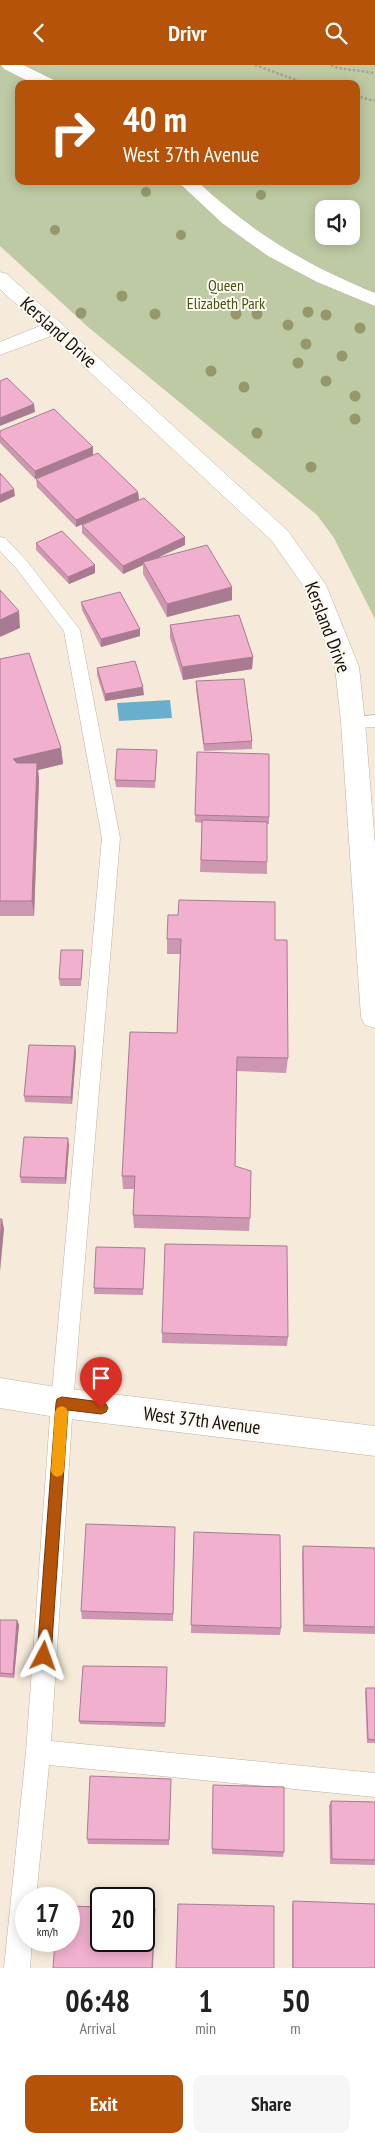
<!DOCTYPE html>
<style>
body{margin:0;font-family:"PT Sans Narrow",sans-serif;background:#f6f6f6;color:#222;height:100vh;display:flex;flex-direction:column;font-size:19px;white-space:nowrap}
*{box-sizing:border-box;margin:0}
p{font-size:16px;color:#767676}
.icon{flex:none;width:28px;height:28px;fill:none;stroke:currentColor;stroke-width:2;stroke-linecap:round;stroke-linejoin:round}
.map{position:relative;height:1903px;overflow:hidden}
.details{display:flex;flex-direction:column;background:#fff;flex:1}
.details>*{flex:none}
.hud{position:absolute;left:15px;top:15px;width:345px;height:105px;border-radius:10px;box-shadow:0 2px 12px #0003;background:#b45309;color:#fff;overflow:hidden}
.fabs{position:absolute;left:315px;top:135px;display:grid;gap:10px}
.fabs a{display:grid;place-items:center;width:45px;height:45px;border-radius:10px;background:#fff;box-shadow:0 2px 12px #0003;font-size:25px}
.speed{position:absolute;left:15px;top:1822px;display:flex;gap:10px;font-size:25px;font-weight:700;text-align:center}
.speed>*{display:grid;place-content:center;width:65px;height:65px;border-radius:50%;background:#fff;box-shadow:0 2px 12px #0003;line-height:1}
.speed small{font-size:12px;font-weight:400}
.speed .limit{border:2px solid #111;border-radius:8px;background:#fff;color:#111}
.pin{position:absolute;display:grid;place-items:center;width:42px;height:42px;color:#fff;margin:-51px -21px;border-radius:50% 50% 50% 0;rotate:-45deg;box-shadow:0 0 5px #0007}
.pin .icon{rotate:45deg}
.me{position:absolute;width:55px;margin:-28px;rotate:4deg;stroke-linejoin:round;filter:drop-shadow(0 0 4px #0008)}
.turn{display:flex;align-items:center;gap:18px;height:105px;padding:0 25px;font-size:22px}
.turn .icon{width:65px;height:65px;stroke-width:2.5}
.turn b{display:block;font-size:35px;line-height:42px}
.eta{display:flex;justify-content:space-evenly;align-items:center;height:85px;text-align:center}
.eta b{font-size:30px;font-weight:800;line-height:35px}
.action{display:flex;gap:10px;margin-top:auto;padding:10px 25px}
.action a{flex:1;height:58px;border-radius:10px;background:#b45309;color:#fff;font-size:20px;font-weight:800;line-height:58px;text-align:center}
.action a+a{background:#f6f6f6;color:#222}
header{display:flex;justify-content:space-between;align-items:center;height:65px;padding:0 25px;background:#b45309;color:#fff;font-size:22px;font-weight:800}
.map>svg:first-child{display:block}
.green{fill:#becaa3;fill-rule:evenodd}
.water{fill:#69afcd}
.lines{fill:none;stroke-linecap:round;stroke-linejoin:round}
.service-casing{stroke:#bdb3a3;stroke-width:1}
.minor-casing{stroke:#bdb3a3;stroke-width:1}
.path{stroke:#a9a094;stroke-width:2.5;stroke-dasharray:2.5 2;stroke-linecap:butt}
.service{fill:#fff;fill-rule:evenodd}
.minor{fill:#fff;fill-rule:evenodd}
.tree{fill:#96986c}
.wall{fill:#ce97b1}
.shaded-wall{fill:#a87b90}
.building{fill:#f0b0ce;stroke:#a87b90}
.route{fill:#b45309;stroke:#753606}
.slow{fill:#f59e0b}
.labels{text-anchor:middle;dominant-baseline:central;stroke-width:4;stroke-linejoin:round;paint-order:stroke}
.far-park-label{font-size:16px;fill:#475512;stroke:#fef9f3}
.street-label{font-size:19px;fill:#14100b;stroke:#fef9f3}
</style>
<header><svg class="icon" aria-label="back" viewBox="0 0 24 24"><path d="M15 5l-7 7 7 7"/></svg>Drivr<svg class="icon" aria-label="search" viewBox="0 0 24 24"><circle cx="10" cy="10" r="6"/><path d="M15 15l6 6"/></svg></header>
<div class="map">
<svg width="375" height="1903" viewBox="0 0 375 1903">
<rect width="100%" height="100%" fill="#f6ebdb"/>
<!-- green -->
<path class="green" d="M0,0H375V554L334,473L317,450L88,262L0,181ZM19,19H356V116H19ZM324,144H351V171H324Z"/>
<!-- water -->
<path class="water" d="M170,635L172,653L119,656L117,638Z"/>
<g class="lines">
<defs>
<g id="service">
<path d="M0,472L5,473L26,495L80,565L120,773L73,1338L51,1676L375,1708V1732L49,1700L36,1834H26V1876H32L30,1903H4L26,1687L51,1338L102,773L64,566L16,503L0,486Z"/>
<path d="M375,650V662L353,663L347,661L345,657L347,653Z"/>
</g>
<g id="minor">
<path d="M1,0H23L54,15L56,19H34L4,4Z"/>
<path d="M177,116H197C253,168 304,199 375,228V241L317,217L268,191L222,158Z"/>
<path d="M0,207L7,209L288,466L326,520L359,602L365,657L375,780V963L365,960L361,952L341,657L335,602L304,522L272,476L51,271L0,290V277L40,261L0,224Z"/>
<path d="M0,1313L62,1323L375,1361V1391L62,1353L0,1343Z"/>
</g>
</defs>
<!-- service casing -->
<use href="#service" class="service-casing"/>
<!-- minor casing -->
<use href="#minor" class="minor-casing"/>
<!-- path -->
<g class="path">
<path d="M255,0L307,19"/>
<path d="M331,0L338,3L375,8"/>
<path d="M356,31L375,36"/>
</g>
<!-- service -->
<use href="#service" class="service"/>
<!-- minor -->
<use href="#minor" class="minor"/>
</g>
<!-- trees -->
<g class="tree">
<circle cx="146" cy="127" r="5"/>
<circle cx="261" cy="130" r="5"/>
<circle cx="55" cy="165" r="5"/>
<circle cx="181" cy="170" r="5"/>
<circle cx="122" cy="231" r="5.5"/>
<circle cx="308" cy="247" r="5.5"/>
<circle cx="81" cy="248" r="5.5"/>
<circle cx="155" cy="249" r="5.5"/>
<circle cx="236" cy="249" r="5.5"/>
<circle cx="257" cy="249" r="5.5"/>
<circle cx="326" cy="250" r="5.5"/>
<circle cx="288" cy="260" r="5.5"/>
<circle cx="360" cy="263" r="5.5"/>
<circle cx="306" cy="279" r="5.5"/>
<circle cx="342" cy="291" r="5.5"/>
<circle cx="298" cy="298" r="5.5"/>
<circle cx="211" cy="306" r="5.5"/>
<circle cx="326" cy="316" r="5.5"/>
<circle cx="244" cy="322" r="5.5"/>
<circle cx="355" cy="331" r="5.5"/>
<circle cx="355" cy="354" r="5.5"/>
<circle cx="257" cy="368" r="5.5"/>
<circle cx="311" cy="402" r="5.5"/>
</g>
<!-- wall -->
<g class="wall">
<path d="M0,371L93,382V390L35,414L0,378Z"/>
<path d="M36,414L138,427L139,435L185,472V480L159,492L232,535L167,552L143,509V500L123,509L82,468V460L125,441L76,462L37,422Z"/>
<path d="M36,478L95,500V508L69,519L36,485Z"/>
<path d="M81,537L140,564V571L101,582L82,545Z"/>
<path d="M170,560L253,592L252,604L183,615L170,573Z"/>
<path d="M0,594L61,683L63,699L38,705L39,714L34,851H0Z"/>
<path d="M97,603L144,630L105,636L97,610Z"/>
<path d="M196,616L252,676V684L204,686L196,624Z"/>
<path d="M157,685L155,723L116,722L115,715Z"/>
<path d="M197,687L269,752V759H267V809L200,807L202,758L195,757Z"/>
<path d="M167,874L275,875L288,993L286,1008L237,1006L235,1101L250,1153L249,1166L134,1163L133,1150L134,1124H123L122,1111L177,968L180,889H167Z"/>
<path d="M83,885V892L81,921H60L59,914Z"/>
<path d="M75,981L76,988L72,1039L25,1037L24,1031Z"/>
<path d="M69,1080L66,1119L21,1118L20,1112Z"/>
<path d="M145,1183L143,1230L94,1229V1223Z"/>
<path d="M162,1268L288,1272L287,1281L162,1278Z"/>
<path d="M194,1467L281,1563L280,1570L191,1568Z"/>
<path d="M175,1470L173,1556L82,1554L81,1546Z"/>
<path d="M303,1481L375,1483V1569L303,1567L302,1489Z"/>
<path d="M0,1555H17L19,1560L14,1613L0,1612Z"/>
<path d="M167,1602L165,1662L80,1659L79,1656Z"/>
<path d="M366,1623H375V1678H367L365,1627Z"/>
<path d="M171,1719L169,1780L88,1779L87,1774Z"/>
<path d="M213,1720L284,1787L283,1792L212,1789Z"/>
<path d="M331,1736L375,1737V1800L330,1799L329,1741Z"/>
<path d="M293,1836L375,1903H292V1841Z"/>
</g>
<!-- shaded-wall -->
<g class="shaded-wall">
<path d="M34,339L35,347L0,361V353Z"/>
<path d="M93,382V390L35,414V406Z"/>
<path d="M14,424L15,431L0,438V430Z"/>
<path d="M138,427L139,435L76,462V455Z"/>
<path d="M185,472V480L144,499L143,497V500L123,509V501Z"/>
<path d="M95,500V508L69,519L68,512Z"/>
<path d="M232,522V535L167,552V539Z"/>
<path d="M19,546L20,563L0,572V555Z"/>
<path d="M140,564V571L101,582V574Z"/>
<path d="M253,592L252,604L183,615L182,602Z"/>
<path d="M143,622L144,630L105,636V629Z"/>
<path d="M61,683L63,699L38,705L39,714L34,851L13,694Z"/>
<path d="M75,981L76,988L72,1039L71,1032Z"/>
<path d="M68,1073L69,1080L66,1119L65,1113Z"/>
<path d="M2,1154L4,1164L0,1207V1178Z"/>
<path d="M17,1555L19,1560L14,1613L13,1609Z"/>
<path d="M155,1843L153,1903H152Z"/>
</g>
<!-- building -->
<g class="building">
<path d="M7,313L34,339L0,353V316Z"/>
<path d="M54,344L93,382L35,406L0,371V366Z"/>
<path d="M98,388L138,427L76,455L36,414Z"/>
<path d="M0,408L14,424L0,430Z"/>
<path d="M144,433L185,472L123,501L82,460Z"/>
<path d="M62,466L95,500L68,512L36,478Z"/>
<path d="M207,480L232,522L167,539L143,497Z"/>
<path d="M0,525L19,546L0,555Z"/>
<path d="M120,527L140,564L101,574L81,537Z"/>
<path d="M239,550L253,592L182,602L170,560Z"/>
<path d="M29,588L61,683L13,694L17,698H37L32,836H0V594Z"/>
<path d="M135,596L143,622L105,629L97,603Z"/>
<path d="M244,614L252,676L204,679L196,616Z"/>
<path d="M117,684L157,685L155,716L115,715Z"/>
<path d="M197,687L269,689V752L195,750Z"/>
<path d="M202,755L267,757V797L201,795Z"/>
<path d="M179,835L275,837V875H287L288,993L237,992L235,1101L251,1106L250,1153L133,1150L135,1111H122L130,967L177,968L181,874H167L168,850H178Z"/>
<path d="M61,885H83L81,914H59Z"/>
<path d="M29,980L75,981L71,1032L24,1031Z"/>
<path d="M24,1072L68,1073L65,1113L20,1112Z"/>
<path d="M0,1154H2L0,1178Z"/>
<path d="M165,1179L287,1181L288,1272L162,1268Z"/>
<path d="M96,1182L145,1183L143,1224L94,1223Z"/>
<path d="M86,1459L175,1462L173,1549L81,1546Z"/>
<path d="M194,1467L280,1470L281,1563L191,1560Z"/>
<path d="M303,1481L375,1483V1562L304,1560Z"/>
<path d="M0,1555H17L13,1609L0,1608Z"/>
<path d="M83,1601L167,1602L165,1658L79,1656Z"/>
<path d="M366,1623H375V1675L368,1674Z"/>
<path d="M90,1711L171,1714L169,1775L87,1774Z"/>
<path d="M213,1720L284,1722V1787L212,1784Z"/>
<path d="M331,1736L375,1737V1795L332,1794Z"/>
<path d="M293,1836L375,1839V1903H293Z"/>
<path d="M178,1839L274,1841V1903H176Z"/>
<path d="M69,1841L101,1842V1876H144V1843H155L152,1903H53L55,1876H69Z"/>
</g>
<!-- route -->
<path class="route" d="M62,1332L101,1337L106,1339L108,1343L106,1347L101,1349L68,1345L51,1591L49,1596L44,1598L39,1596L37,1591L56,1338L57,1334Z"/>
<!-- slow -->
<path class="slow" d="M62,1341L66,1343L68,1347L64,1406L62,1410L57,1412L53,1410L51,1406L55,1347L57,1343Z"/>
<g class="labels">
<!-- far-park labels -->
<g class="far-park-label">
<text x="226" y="220">Queen<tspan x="226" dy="18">Elizabeth Park</tspan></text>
</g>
<!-- street labels -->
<g class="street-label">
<text transform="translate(59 267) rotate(42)">Kersland Drive</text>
<text transform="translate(328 562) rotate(69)">Kersland Drive</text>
<text transform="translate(202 1355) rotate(7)">West 37th Avenue</text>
</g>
</g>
</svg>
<div class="fabs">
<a><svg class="icon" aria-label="sound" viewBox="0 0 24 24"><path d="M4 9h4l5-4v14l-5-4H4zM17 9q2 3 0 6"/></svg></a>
</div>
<div class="speed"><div>17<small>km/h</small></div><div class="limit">20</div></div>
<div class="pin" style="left:101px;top:1343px;background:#d93025"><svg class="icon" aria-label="arrive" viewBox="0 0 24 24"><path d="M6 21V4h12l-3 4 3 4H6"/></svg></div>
<svg class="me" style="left:44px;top:1591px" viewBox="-20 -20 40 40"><path d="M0-17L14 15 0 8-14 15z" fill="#b45309" stroke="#fff" stroke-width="4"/></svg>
<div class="hud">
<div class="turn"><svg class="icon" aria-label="right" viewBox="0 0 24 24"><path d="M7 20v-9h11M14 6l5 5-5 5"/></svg><div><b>40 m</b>West 37th Avenue</div></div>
</div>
</div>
<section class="details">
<div class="eta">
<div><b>06:48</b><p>Arrival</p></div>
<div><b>1</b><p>min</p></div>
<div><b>50</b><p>m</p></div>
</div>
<div class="action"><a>Exit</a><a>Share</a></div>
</section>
